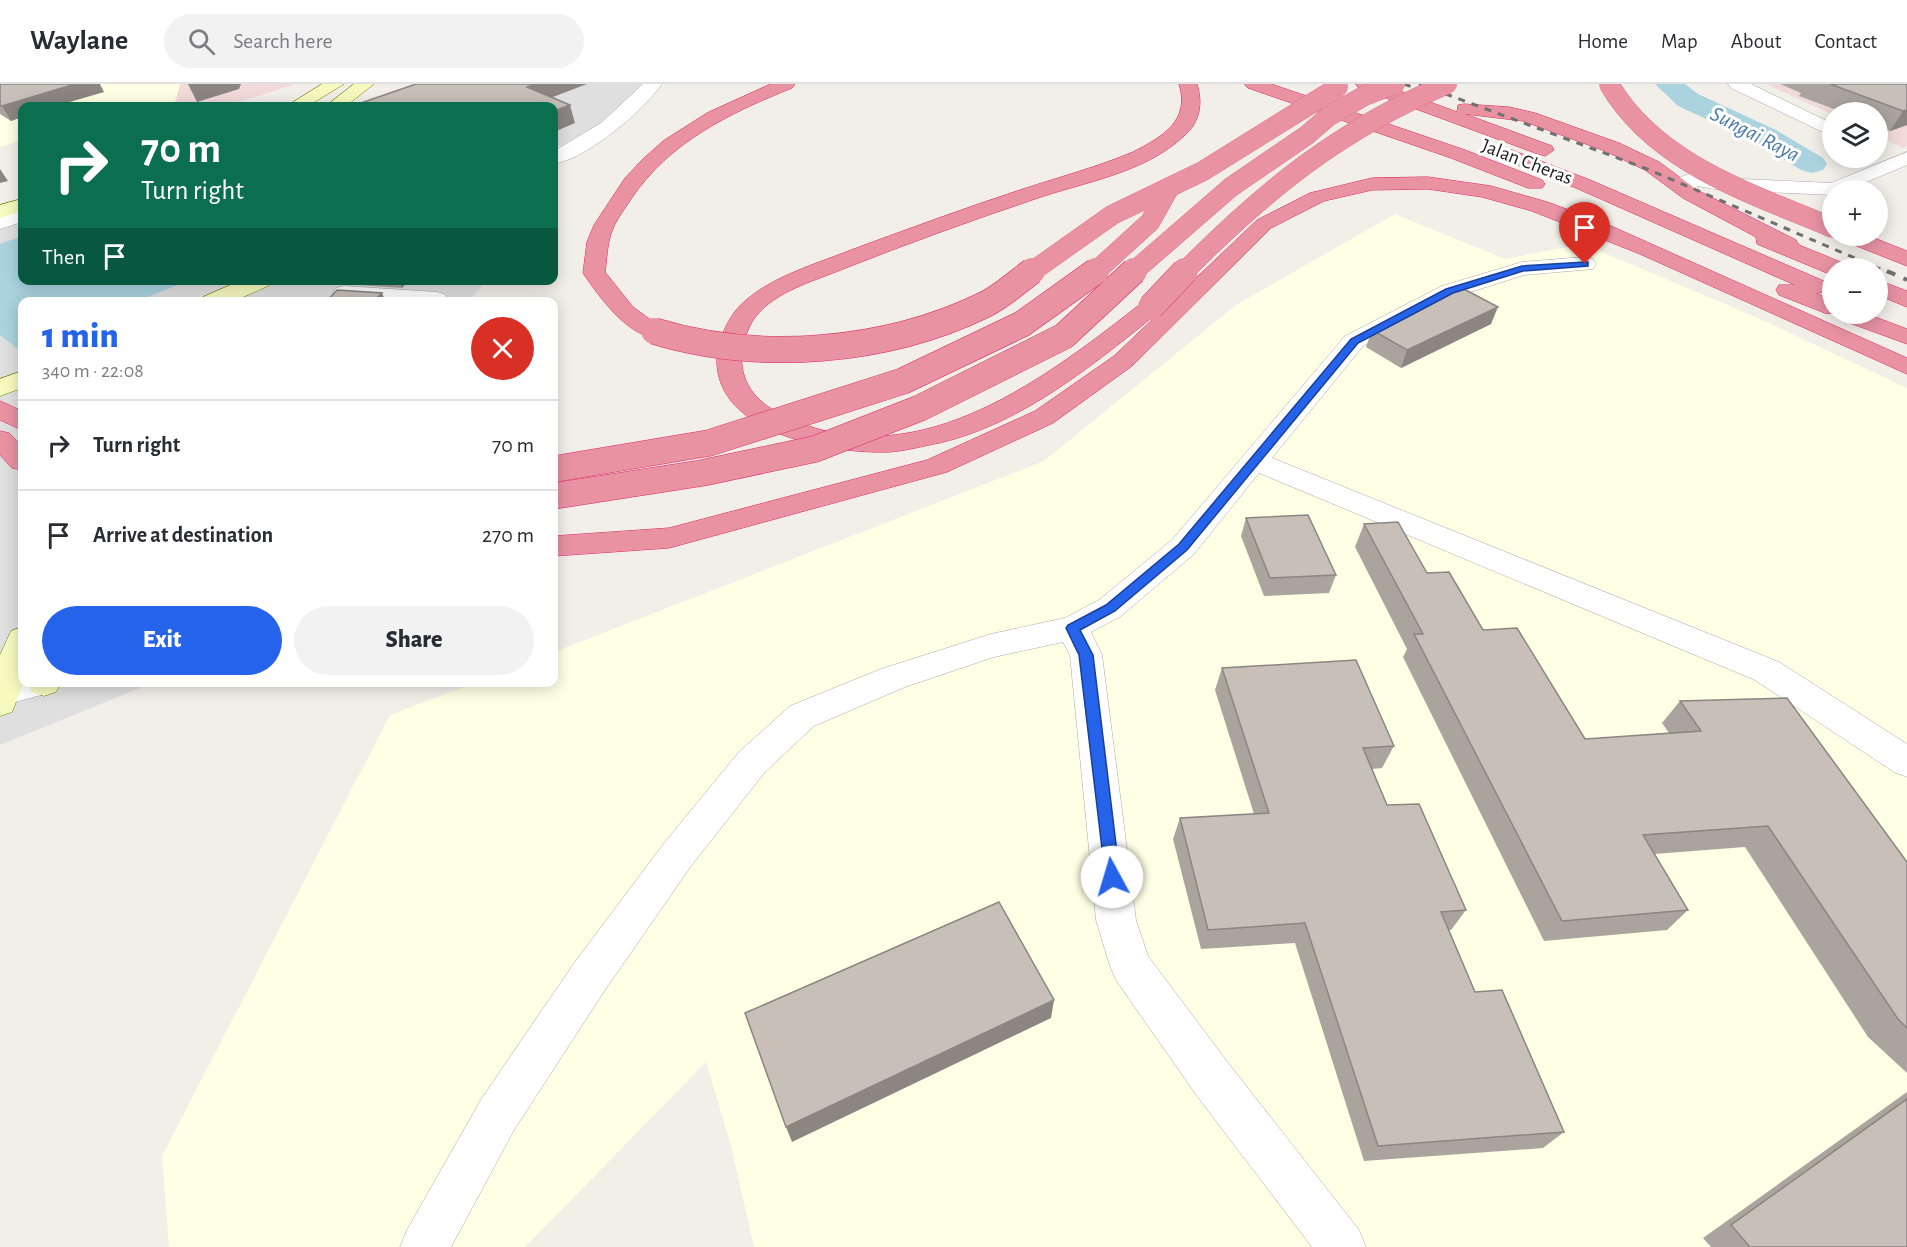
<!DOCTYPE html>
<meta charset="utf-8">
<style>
body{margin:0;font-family:"Alegreya Sans",sans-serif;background:#f2f2f3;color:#2b2b33;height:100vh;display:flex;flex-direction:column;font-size:22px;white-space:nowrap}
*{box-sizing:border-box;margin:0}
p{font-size:20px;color:#7c7c81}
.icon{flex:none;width:33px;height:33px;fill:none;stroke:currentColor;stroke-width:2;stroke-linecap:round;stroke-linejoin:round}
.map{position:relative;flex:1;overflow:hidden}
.details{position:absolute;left:18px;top:213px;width:540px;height:390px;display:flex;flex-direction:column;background:#fff;border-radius:12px;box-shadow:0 3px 15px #0003}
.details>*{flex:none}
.hud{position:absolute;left:18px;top:18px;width:540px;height:183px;border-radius:12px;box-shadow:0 3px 15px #0003;background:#0b6e4f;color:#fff;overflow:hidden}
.buttons{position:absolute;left:1822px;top:18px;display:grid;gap:12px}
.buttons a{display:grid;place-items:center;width:66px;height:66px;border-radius:50%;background:#fff;box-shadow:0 3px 15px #0003;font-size:30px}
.pin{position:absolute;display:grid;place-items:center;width:51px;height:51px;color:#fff;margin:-62px -26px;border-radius:50% 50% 50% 0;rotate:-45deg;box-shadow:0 0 6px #0007}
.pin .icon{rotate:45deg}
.me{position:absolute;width:66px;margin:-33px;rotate:354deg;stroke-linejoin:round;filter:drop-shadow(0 0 4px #0008)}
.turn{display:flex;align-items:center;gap:21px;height:126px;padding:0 24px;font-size:27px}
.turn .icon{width:78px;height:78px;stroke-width:2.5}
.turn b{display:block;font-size:42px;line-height:51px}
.then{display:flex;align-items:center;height:57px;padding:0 24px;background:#0003;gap:12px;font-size:22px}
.round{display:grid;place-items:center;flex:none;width:63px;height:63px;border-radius:32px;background:#f2f2f3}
.summary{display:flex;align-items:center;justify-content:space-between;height:102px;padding:0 24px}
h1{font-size:36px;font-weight:800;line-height:45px;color:#2563eb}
.action{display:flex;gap:12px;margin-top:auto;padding:12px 24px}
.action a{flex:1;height:69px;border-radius:36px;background:#2563eb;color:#fff;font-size:24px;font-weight:800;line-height:69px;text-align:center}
.action a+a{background:#f2f2f3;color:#2b2b33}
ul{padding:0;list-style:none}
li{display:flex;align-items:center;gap:18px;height:90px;padding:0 24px;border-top:2px solid #e1e1e2}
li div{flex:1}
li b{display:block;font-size:22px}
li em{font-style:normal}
header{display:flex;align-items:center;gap:36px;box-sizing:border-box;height:84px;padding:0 30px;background:#fff;border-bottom:2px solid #e1e1e2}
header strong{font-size:28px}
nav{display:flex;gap:33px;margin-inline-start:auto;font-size:21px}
.search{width:420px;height:54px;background:#f2f2f3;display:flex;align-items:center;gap:15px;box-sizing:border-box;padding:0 21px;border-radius:33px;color:#7c7c81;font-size:22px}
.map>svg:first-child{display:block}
.residential{fill:#e0dfdf}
.commercial{fill:#f2dad9}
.education{fill:#ffffe5}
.water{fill:#aad3df}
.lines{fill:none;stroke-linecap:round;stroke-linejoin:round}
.river{fill:#aad3df;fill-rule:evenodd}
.street-casing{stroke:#a9a9a9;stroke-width:1}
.secondary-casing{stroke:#707d05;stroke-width:1}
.highway-casing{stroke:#dc2a67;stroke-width:1}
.street{fill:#fff;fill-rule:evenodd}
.secondary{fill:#f7fabf;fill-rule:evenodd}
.highway{fill:#e892a2;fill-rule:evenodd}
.rail-far1{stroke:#707070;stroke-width:3;stroke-dasharray:7 7;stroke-linecap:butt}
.rail{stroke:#707070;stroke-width:4;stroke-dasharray:9 9;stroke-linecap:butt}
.highway-bridge-far1-casing{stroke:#dc2a67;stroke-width:20;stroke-linecap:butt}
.highway-bridge-casing{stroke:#dc2a67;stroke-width:27;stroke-linecap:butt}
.highway-bridge-far1{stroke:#e892a2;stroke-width:20}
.highway-bridge{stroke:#e892a2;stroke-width:26}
.wall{fill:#aba49e}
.shaded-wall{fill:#8b8681}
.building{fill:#c7bfb8;stroke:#8b8681;stroke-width:1.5}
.route{fill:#2563eb;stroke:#184099;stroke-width:1.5}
.labels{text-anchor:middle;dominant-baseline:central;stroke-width:6;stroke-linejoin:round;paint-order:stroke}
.far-street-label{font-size:20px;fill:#222;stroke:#fff}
.far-water-label{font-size:22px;font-style:italic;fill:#4a7aab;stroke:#fff}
</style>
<header>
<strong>Waylane</strong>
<div class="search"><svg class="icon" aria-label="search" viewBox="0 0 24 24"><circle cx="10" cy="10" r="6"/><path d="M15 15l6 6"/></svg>Search here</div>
<nav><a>Home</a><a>Map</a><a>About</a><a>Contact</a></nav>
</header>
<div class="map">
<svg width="1907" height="1163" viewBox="0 0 1907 1163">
<rect width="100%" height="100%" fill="#f2efe9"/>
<!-- residential -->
<g class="residential">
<path d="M422,0H641L592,49L554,64V22H357Z"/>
<path d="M22,136V196L486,197L468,218H22V598L144,599L140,604L0,661V144Z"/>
</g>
<!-- commercial -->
<g class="commercial">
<path d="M180,0H296L226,22H174Z"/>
<path d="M1766,0H1907V62L1903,64L1878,52V28H1833V31Z"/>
</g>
<!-- education -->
<g class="education">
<path d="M0,0H180L174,22H22V56L0,63Z"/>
<path d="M1395,130L1505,175L1583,160L1758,234L1907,304V1163H754L730,1058L706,978L525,1163H169L162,1072L390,631L474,599L554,598V568L1044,377L1236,221Z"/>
</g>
<!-- water -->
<path class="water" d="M22,152V196L188,197L137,217L22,218V264L19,266L0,251V160Z"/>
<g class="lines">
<!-- river -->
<path class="river" d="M1655,0H1685L1698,10L1776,46L1823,74L1827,80L1823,86L1812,89L1801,86L1756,58L1678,22Z"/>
<defs>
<g id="street">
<path d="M643,0H662C641,29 589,73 554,80V67L601,39Z"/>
<path d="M1728,0H1751L1833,40V53L1731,4Z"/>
<path d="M1907,68V81L1847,106H1833V111L1720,106L1697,102L1700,110L1697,114H1683L1675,98L1678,94L1692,89L1720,94L1831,99Z"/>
<path d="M22,125V138L0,145V132Z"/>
<path d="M1585,173L1593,175L1596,180L1593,185L1524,191L1458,212L1363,262L1272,374L1779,578L1907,660V693L1894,688L1755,596L1259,389L1194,470L1121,532L1091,548L1102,571L1136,836L1148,872L1229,980L1359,1146L1366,1163H1312L1197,1012L1116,896L1110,882L1096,836L1070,571L1063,558L994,573L905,603L814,642L765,688L691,782L605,906L514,1046L451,1163H400L407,1146L482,1014L575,878L665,758L739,668L790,622L881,585L991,550L1065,534L1099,516L1172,456L1345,252L1442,202L1522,178Z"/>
<path d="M344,202L436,208L444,210L448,215L446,218H369L336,214L333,209L336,204Z"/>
<path d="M22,591V598H60L56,607L0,622V598Z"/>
</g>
<g id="secondary">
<path d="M322,0H344L308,22H287Z"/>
<path d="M354,0H374L346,22H326Z"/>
<path d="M22,115V127L0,134V121Z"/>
<path d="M242,196H273L270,201L232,218H200L203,213Z"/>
<path d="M22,287V304L0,312V295Z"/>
<path d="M22,543L24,598L12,628L0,632V571L11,547Z"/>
<path d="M27,598H61V599L56,608L44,612L32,608Z"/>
</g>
<g id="highway">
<path d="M771,0H795L792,4C730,29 669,58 631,115C624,126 616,136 612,147C607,160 607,175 605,188L633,223L666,247L662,252C632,260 598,211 583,189L587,158L594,141L625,94L643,75L663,57L707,29Z"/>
<path d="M1179,0H1197C1203,20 1200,38 1184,52C1145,89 1084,98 1035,115C970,137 906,160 843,185C814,197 776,207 756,232C746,245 740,266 742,282C746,311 768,325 793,336C921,392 1048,292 1143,218H1159L1163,223L1159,228C1094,280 1022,340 939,359C923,362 905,367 889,368C833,370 713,350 717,273C719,252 730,229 746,216C776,191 816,180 851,166C908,145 965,124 1023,105C1060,93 1097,83 1133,68C1162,53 1191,37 1179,0Z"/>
<path d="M1245,0H1271L1465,66L1542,96L1545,100L1542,104H1528L1451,74L1248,4Z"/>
<path d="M1356,0H1381L1457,28L1458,21L1464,20L1509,23L1535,29L1619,59L1659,78L1697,106L1796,156L1799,161L1843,179L1846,184H1833V190L1827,189L1757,160L1756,153L1683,114L1645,86L1605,67L1523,37L1465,30L1552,62L1554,66L1545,72L1538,70L1359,4Z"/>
<path d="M1512,66L1590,96L1826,198L1829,203L1826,208L1816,209L1833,216V230H1867L1907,245V260L1839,235L1836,230L1825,229L1779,211L1776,206L1779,201H1795L1576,104L1505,76L1502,72Z"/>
<path d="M1428,93L1491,102L1547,118L1602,138L1907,274V290L1640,170L1532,127L1482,113L1428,105L1372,106L1324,117L1271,144L1132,282L1053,339L947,388L669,464L554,472V452L669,444L927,376L1035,327L1114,272L1257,136L1310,109L1372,94Z"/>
<path d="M1841,152H1869L1907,167V182L1844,157Z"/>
<path d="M1878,196L1907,207V223L1878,211Z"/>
<path d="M0,317L22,327V346L0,336Z"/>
<path d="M0,347L9,349L22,362V386L12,384L0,371Z"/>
</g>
</defs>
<!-- street casing -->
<use href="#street" class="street-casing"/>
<!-- secondary casing -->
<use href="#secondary" class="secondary-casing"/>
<!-- highway casing -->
<use href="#highway" class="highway-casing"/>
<!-- street -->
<use href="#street" class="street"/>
<!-- secondary -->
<use href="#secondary" class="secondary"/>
<!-- highway -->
<use href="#highway" class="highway"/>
<!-- rail-far1 -->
<g class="rail-far1">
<path d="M1404,0L1427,8"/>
<path d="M1419,0L1647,85L1890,189"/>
</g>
<!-- rail -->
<path class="rail" d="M1887,187L1907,196"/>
<defs>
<g id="highway-bridge-far1">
<path d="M1609,0C1655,80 1753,110 1833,144"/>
<path d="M1030,189L1112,131L1203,87L1338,3"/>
<path d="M1094,189L1150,138L1168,106"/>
<path d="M1132,189L1231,103L1307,51L1329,32L1364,12L1395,0"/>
<path d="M1183,189C1265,106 1339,46 1447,0"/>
</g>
<g id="highway-bridge">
<path d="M1151,223L1185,187"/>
<path d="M654,247C759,279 885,269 984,221C1001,213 1017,198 1032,187"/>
<path d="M554,385L709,359L903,297L1022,240L1096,187"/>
<path d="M554,412L702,389L815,365L920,324L1064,252L1134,187"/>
</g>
</defs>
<!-- highway-bridge-far1 casing -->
<use href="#highway-bridge-far1" class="highway-bridge-far1-casing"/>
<!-- highway-bridge casing -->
<use href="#highway-bridge" class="highway-bridge-casing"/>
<!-- highway-bridge-far1 -->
<use href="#highway-bridge-far1" class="highway-bridge-far1"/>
<!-- highway-bridge -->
<use href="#highway-bridge" class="highway-bridge"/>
</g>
<!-- wall -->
<g class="wall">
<path d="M0,0L104,8L22,22V33L11,37L0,30Z"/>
<path d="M1780,0H1907V41L1890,47L1878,43V28H1842L1799,12L1801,9Z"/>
<path d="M357,196H409L402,204L359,201Z"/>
<path d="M1491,240L1401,284L1366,263L1372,246Z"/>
<path d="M1246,434L1336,491L1329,509L1264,512L1241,452Z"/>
<path d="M1364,440L1427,489L1483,546L1585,655L1669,649L1662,639L1680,617L1907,778V989L1868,953L1745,763L1654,770L1688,826L1667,846L1544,857L1403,573L1407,565L1355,463Z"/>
<path d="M1222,584L1394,662L1382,684L1372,685L1387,721L1466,826L1451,846H1449L1475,908L1564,1048L1543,1064L1364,1077L1295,859L1201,865L1173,755L1180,734L1254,730L1215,606Z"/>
<path d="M1907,1008V1163H1711L1703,1154Z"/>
</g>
<!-- shaded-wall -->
<g class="shaded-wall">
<path d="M75,0H100L104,8L56,22H22V33L11,37L2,22Z"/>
<path d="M188,0H241L239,5L197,18Z"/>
<path d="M535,0H587L532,21L527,3Z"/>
<path d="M570,21L575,39L554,48V27Z"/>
<path d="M1907,26V41L1890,47L1903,27Z"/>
<path d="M0,85L8,97L0,99Z"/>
<path d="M399,196H409L402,204Z"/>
<path d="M382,209L386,218L375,216Z"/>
<path d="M1498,223L1491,240L1401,284L1407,266Z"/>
<path d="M1054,916L1051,934L792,1058L786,1043Z"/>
</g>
<!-- building -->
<g class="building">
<path d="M0,0H75L2,22L0,21Z"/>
<path d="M416,0H535L527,3L570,21L554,27V22H364L358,20Z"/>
<path d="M1830,0H1907V26L1903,27Z"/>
<path d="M1462,204L1498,223L1407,266L1372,246Z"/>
<path d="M337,206L382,209L375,216L387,217L386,218H326Z"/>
<path d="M1308,431L1336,491L1270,494L1246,434Z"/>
<path d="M1398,438L1427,489L1449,488L1483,546L1517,544L1585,655L1701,647L1680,617L1787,614L1907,778V944L1898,935L1768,742L1643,751L1688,826L1562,837L1414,550H1423L1364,440Z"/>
<path d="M1356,576L1394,662L1363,664L1387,721L1419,720L1466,826L1441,828L1475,908L1502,906L1564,1048L1378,1062L1305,839L1208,846L1180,734L1269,729L1222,584Z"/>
<path d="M999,818L1054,916L786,1043L745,929Z"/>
<path d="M1907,1015V1163H1750L1731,1141Z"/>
</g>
<!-- route -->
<path class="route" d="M1585,178H1588V182L1523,187L1453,209L1358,259L1187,466L1115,527L1080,546L1093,571L1120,793L1117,798H1106L1079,571L1066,544L1068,541L1106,521L1179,460L1351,255L1446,205L1522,182Z"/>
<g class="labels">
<!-- far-street labels -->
<g class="far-street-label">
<text transform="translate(1527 78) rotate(21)">Jalan Cheras</text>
</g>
<!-- far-water labels -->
<g class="far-water-label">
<text transform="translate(1755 50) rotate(27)">Sungai Raya</text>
</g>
</g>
</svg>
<div class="buttons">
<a><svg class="icon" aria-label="layers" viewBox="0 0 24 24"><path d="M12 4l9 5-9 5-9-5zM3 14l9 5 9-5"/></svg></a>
<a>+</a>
<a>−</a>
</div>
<div class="pin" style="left:1585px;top:180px;background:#d93025"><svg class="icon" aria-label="arrive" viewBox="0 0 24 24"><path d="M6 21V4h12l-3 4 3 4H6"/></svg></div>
<svg class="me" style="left:1112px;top:793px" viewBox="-20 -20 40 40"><circle r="19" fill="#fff"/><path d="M0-13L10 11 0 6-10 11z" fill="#2563eb"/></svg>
<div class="hud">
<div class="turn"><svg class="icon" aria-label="right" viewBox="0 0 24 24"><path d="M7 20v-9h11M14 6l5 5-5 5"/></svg><div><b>70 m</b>Turn right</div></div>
<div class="then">Then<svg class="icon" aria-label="arrive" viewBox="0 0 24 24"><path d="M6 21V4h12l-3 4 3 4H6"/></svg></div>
</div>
<section class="details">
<div class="summary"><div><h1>1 min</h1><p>340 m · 22:08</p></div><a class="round" style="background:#d93025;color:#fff"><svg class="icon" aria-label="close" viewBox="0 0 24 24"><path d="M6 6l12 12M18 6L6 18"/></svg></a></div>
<ul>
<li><svg class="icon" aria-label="right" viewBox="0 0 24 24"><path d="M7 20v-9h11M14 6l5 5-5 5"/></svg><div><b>Turn right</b></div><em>70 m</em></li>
<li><svg class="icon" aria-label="arrive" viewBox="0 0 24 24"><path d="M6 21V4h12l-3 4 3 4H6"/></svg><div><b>Arrive at destination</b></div><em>270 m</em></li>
</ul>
<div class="action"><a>Exit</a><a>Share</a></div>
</section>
</div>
